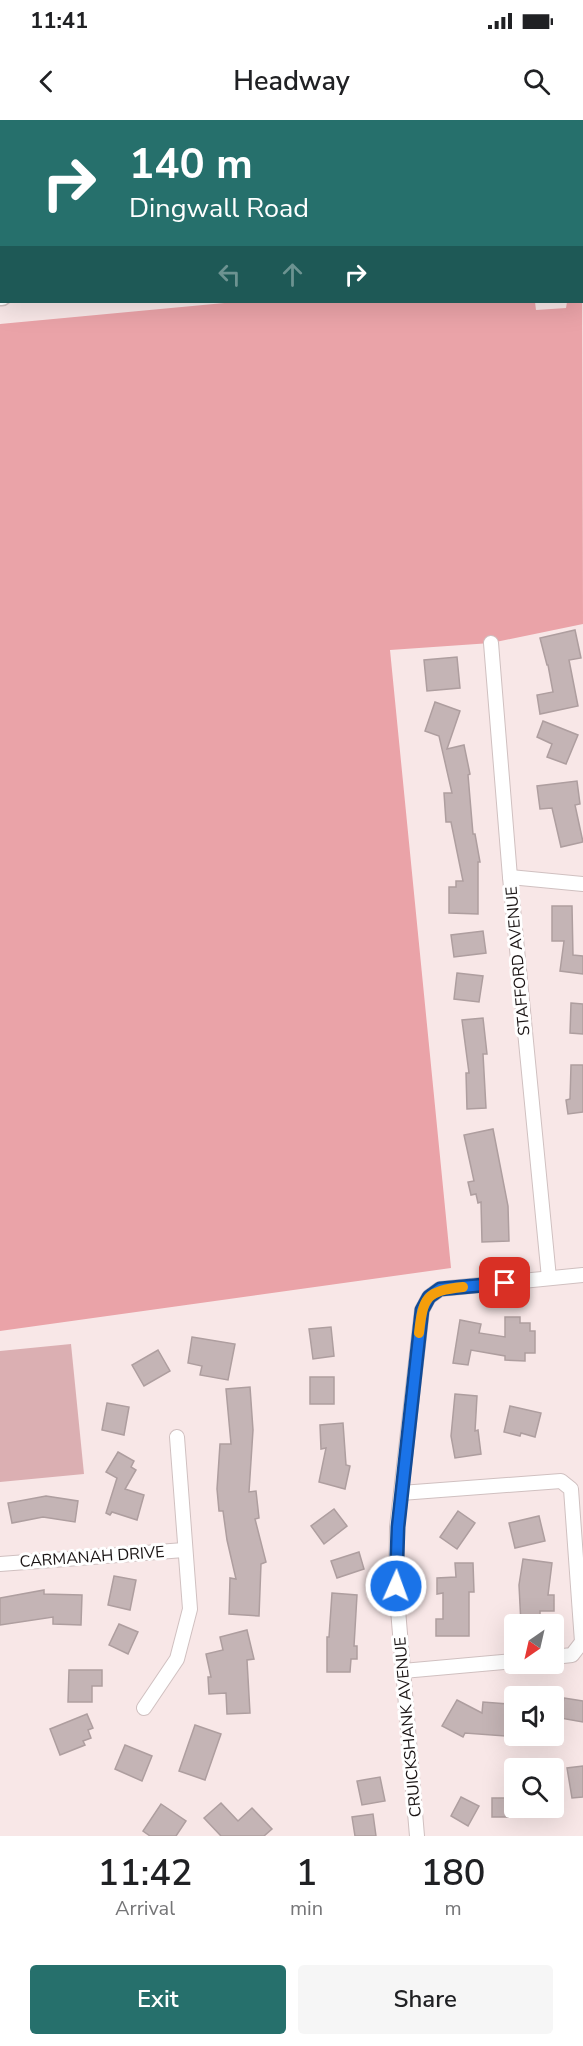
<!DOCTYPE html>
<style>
body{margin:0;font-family:"Nunito Sans",sans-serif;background:#f6f6f6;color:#202124;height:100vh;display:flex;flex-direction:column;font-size:22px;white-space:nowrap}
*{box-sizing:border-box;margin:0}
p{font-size:20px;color:#757577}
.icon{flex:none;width:33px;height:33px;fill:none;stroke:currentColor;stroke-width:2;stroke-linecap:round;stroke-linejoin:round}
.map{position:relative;height:1716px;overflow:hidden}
.panel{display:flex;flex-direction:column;background:#fff;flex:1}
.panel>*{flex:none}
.hud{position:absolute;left:0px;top:0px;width:584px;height:183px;box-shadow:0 6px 24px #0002;background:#26706c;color:#fff;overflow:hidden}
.needle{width:39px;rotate:214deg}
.buttons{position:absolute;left:504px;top:1494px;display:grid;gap:12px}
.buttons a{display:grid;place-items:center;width:60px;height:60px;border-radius:6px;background:#fff;box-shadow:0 6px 24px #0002;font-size:30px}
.pin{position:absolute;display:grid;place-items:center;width:51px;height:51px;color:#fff;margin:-26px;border-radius:12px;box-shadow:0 3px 9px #0006}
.me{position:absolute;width:66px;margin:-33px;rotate:2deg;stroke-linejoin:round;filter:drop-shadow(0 0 4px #0008)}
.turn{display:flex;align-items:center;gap:21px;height:126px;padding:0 30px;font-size:27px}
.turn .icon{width:78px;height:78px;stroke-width:2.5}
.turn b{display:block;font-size:42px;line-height:51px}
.lanes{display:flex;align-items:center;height:57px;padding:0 30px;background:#0003;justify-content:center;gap:30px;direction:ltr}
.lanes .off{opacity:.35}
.eta{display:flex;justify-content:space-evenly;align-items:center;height:102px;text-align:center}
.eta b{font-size:36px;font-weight:600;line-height:42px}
.action{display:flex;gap:12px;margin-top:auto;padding:12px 30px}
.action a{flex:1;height:69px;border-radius:6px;background:#26706c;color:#fff;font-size:24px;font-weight:600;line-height:69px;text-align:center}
.action a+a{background:#f6f6f6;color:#202124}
.status{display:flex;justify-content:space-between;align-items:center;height:42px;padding:0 30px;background:#fff;direction:ltr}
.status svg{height:16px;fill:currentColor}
header{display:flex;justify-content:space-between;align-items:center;height:78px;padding:0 30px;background:#fff;font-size:27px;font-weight:600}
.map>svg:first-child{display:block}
.green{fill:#dbafb2}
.forest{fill:#eaa3a8}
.building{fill:#c4b4b5;stroke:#ae9e9f;stroke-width:1.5}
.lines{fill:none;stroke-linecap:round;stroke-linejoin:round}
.street-casing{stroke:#d0c0c0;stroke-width:16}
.secondary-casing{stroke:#d0c0c0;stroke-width:21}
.street{stroke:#fff;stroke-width:14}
.secondary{stroke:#fff;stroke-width:18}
.route-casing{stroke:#114b97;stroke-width:15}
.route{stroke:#1a73e8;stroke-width:10}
.slow{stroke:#f59e0b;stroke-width:10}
.labels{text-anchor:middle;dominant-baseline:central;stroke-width:6;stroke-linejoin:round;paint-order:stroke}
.street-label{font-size:16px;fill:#1a1414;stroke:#fff}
</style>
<div class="status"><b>11:41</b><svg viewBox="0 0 49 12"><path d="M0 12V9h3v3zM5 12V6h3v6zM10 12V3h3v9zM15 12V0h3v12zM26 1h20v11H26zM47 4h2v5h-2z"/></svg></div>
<header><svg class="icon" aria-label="back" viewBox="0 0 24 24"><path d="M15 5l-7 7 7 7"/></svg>Headway<svg class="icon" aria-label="search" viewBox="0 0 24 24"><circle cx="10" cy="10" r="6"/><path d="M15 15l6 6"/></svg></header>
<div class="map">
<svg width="583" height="1716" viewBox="0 0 583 1716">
<rect width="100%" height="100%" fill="#f8e7e7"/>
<!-- green -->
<path class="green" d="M71,1224L84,1354L0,1362V1231Z"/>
<!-- forest -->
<path class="forest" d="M582,145L583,504L491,523L390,530L451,1148L0,1211V204L235,182H535L536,190L566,188L567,182H582Z"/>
<!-- building -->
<g class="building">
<path d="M575,510L581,538L569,540L578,586L540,594L537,575L553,572L548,545H547L540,518Z"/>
<path d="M457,537L460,568L427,571L424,540Z"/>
<path d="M435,582L460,591L447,629L464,625L470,654L468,655L473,714H475L480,742H478V794L449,793V767H456V761H463L451,702H446L444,673H452L439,616L425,611Z"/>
<path d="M543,601L578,615L566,644L547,637L552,624L537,617Z"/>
<path d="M577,661L580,684L575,685L583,722L561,727L552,688L540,689L537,666Z"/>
<path d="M552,786H572L573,835L583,836V854L560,851L564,821H552Z"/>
<path d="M483,811L486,833L454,837L451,815Z"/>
<path d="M457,853L483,856L479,882L454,879Z"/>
<path d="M571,883L583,884V914L570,913Z"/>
<path d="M483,898L487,934H483L486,988L467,989L466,953H469L462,900Z"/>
<path d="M571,945H583V992L568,994L566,980L570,979Z"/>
<path d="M493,1009L508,1086L509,1121L482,1122L481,1082L478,1083L476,1074L471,1075L468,1062L474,1061L464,1015Z"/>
<path d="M505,1197H520V1203H530V1211H535V1233H525V1241L505,1240V1236L471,1230L468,1245L453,1243L460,1200L481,1204L479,1213L505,1217Z"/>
<path d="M331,1207L334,1236L313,1239L309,1209Z"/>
<path d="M192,1217L235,1224L228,1260L200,1255L202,1246L188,1243Z"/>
<path d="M158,1230L170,1251L144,1266L132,1245Z"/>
<rect x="310" y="1257" width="24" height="27"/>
<path d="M250,1267L253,1310L249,1372L256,1371L259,1398L255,1399L266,1442L261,1444L259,1496L229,1494L230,1458L236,1459L227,1420L223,1391H219L217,1369L220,1324H231L226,1269Z"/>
<path d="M455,1274L477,1276L475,1311L478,1310L481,1334L455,1338L451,1316Z"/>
<path d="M107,1283L129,1287L124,1315L102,1310Z"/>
<path d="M510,1286L541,1293L535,1317L521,1313L520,1316L504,1312Z"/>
<path d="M343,1303L346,1345L350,1346L345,1369L319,1362L326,1328L321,1329L320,1305Z"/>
<path d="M118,1332L134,1341L131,1347L136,1350L125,1369L144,1375L137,1400L112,1392L110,1395L106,1393L117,1358L106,1352Z"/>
<path d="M46,1376L78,1381L75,1402L43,1397L12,1403L8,1383Z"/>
<path d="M334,1389L347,1406L324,1424L311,1406Z"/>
<path d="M458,1391L475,1403L457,1429L440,1417Z"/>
<path d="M539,1396L545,1421L515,1428L509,1403Z"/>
<path d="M359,1432L364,1449L337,1458L331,1441Z"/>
<path d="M523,1439L552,1443L548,1475H554V1491H540V1504H521L519,1465Z"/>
<path d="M455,1443H473L474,1472H469V1516H436V1499H443V1473L437,1474V1458L456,1457Z"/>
<path d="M114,1456L136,1460L130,1490L108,1485Z"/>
<path d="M44,1470V1474L82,1475L81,1505L53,1504V1497L0,1505V1478Z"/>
<path d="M332,1473L357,1475L354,1526H357V1539H351L350,1552H327V1517H329Z"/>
<path d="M119,1504L138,1512L128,1534L109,1525Z"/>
<path d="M247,1510L254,1539L247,1540L250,1593L227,1594L226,1573L209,1574L208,1557H211L206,1534L223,1530L220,1517Z"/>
<path d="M69,1550H102V1566H92V1582H68Z"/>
<path d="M564,1578L583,1581V1602L560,1598Z"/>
<path d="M457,1580L482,1593L483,1582L508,1584L505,1616L465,1613L463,1617L442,1606Z"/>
<path d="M87,1594L93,1608L88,1610L91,1618L83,1621L85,1625L60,1635L50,1609Z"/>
<path d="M195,1605L221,1614L205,1660L179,1651Z"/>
<path d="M125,1625L152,1636L142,1661L115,1649Z"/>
<path d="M583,1646V1677L572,1678L567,1648Z"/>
<path d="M380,1657L385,1681L362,1685L357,1661Z"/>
<path d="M461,1677L479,1686L468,1706L451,1696Z"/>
<rect x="492" y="1678" width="22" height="19"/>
<path d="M221,1683L238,1701L252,1688L272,1709L264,1716H221L204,1698Z"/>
<path d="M161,1684L186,1701L176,1716H150L143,1711Z"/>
<path d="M373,1694L376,1716H355L352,1697Z"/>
</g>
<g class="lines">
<defs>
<g id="street">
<path d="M491,523L510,757L549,1158"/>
<path d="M510,757L583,764"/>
<path d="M401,1373L561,1361L571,1369L582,1522L572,1535L554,1537"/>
<path d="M0,1444L184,1430"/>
<path d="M403,1551L514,1541"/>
<path d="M144,1588L177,1539L190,1489L177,1317"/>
<path d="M417,1716L396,1466L397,1407L422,1190L429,1177L440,1169L583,1155"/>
</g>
<g id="secondary">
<path d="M582,122H583"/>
<path d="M0,176H2"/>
</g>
</defs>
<!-- street casing -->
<use href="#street" class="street-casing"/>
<!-- secondary casing -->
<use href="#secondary" class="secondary-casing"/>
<!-- street -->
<use href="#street" class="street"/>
<!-- secondary -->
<use href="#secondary" class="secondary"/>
</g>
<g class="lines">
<defs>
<path id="route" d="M396,1466L398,1407L422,1190L429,1177L440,1169L505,1163"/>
</defs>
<!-- route casing -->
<use href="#route" class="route-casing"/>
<!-- route -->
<use href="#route" class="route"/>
<!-- slow -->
<path class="slow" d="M419,1213C423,1177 426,1171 463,1167"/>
</g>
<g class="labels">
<!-- street labels -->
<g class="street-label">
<text transform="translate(518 841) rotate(-95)">STAFFORD AVENUE</text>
<text transform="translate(92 1437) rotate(-4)">CARMANAH DRIVE</text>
<text transform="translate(408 1607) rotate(-95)">CRUICKSHANK AVENUE</text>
</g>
</g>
</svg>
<div class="buttons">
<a><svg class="needle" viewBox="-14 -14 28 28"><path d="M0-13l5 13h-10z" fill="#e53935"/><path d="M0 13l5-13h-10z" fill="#757577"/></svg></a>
<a><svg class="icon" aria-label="sound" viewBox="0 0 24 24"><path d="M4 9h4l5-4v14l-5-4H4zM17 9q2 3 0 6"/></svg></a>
<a><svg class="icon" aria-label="search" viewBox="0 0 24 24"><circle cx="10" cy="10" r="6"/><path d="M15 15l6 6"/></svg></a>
</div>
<div class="pin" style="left:505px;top:1163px;background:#d93025"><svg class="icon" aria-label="arrive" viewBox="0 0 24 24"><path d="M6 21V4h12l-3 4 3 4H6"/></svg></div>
<svg class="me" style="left:396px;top:1466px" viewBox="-20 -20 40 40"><circle r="17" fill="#1a73e8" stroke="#fff" stroke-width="3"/><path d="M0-11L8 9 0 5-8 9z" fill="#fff"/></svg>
<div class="hud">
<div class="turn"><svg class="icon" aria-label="right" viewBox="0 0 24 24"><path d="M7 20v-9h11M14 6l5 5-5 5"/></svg><div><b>140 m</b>Dingwall Road</div></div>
<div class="lanes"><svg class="icon off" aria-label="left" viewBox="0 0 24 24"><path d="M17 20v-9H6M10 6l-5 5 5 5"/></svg><svg class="icon off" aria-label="ahead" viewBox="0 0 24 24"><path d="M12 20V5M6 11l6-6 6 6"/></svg><svg class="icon" aria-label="right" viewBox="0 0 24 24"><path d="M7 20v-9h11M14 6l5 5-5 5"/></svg></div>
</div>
</div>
<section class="panel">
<div class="eta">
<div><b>11:42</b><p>Arrival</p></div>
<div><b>1</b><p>min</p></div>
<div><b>180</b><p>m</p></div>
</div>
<div class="action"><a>Exit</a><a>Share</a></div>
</section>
